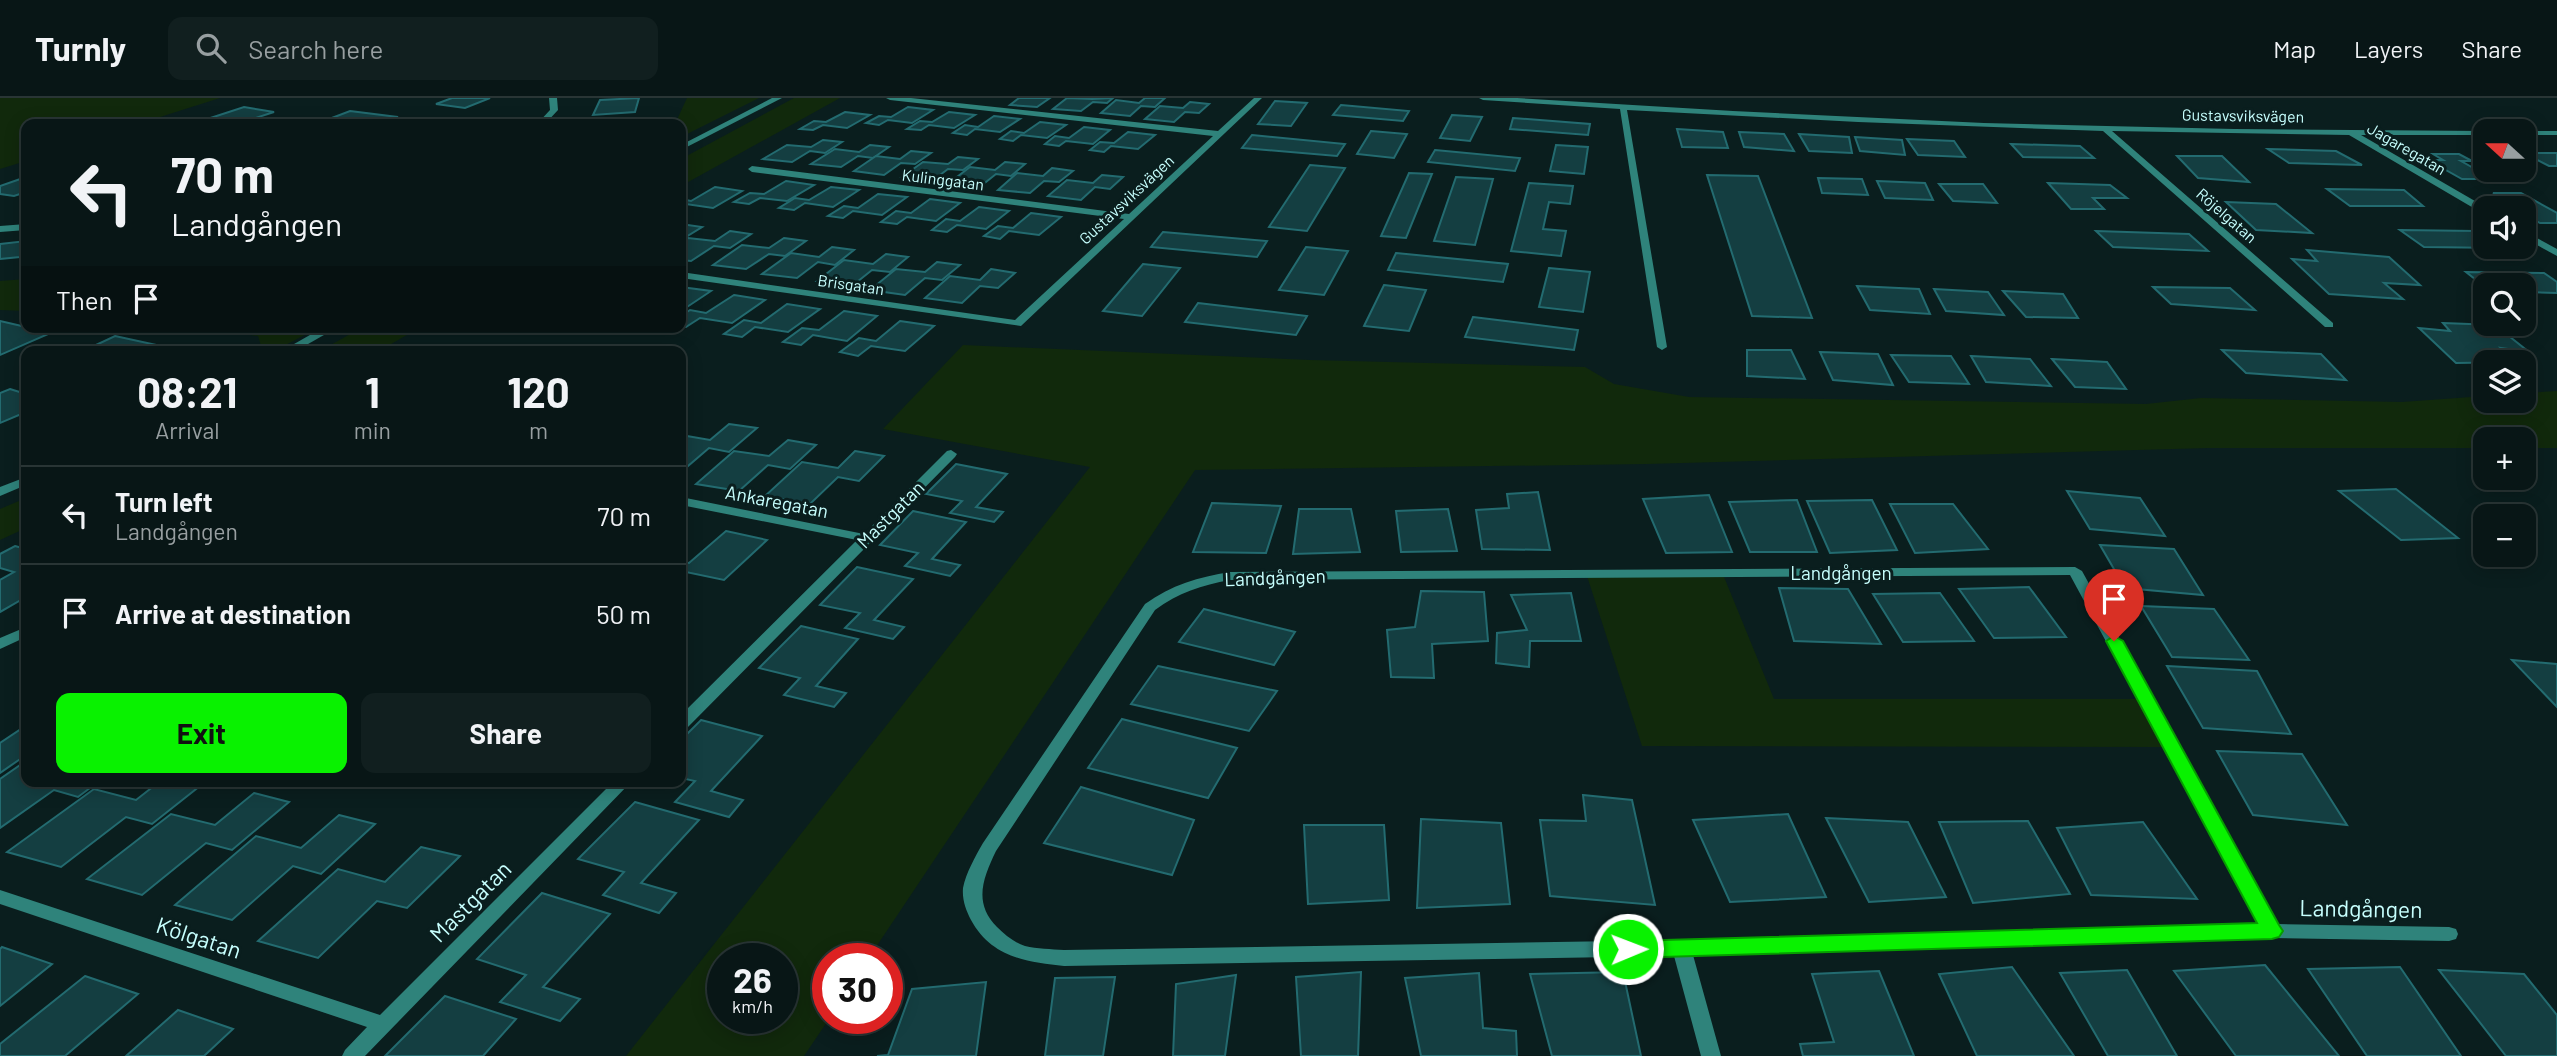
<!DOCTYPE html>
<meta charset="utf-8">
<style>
body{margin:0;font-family:Barlow,sans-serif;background:#111f1f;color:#f1f3f6;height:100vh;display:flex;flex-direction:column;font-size:26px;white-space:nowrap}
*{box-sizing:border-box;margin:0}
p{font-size:23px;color:#989fa1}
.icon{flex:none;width:38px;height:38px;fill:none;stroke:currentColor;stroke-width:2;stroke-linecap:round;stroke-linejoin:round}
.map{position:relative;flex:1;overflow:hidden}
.side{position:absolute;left:21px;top:248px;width:665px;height:441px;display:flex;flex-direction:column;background:#081616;border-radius:14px;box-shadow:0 4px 18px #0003,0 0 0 2px #293535}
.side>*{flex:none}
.banner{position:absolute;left:21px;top:21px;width:665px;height:214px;border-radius:14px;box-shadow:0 4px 18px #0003,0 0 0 2px #293535;background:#081616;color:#f1f3f6;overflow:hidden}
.needle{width:46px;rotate:291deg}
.tools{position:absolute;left:2473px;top:21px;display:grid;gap:14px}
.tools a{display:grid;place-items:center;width:63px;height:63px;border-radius:14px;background:#081616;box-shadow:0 4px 18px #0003,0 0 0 2px #293535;font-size:35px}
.speed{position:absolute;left:707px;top:845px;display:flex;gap:14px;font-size:35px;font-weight:700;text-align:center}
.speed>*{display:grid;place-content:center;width:91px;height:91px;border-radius:50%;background:#081616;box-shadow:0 4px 18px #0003,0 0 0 2px #293535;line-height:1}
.speed small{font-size:18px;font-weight:400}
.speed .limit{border:10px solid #d22;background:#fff;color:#111}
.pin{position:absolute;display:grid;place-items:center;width:60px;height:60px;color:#fff;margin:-72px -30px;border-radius:50% 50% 50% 0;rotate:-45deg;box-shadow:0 0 7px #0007}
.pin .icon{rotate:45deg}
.me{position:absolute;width:77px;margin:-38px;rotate:89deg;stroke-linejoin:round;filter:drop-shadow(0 0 5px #0008)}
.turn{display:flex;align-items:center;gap:24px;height:147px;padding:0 35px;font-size:32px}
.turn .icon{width:91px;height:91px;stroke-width:2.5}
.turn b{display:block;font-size:49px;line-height:60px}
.then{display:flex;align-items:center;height:66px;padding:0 35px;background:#0003;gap:14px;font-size:26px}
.eta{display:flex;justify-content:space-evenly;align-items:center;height:119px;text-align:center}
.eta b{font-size:42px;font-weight:700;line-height:49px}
.cta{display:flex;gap:14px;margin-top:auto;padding:14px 35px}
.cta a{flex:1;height:80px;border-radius:14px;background:#09f200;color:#111;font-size:28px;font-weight:700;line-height:80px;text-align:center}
.cta a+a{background:#111f1f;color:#f1f3f6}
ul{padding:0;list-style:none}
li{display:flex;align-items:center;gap:21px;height:98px;padding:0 35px;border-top:2px solid #293535}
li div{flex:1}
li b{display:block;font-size:26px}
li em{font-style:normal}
header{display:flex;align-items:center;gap:42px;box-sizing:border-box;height:98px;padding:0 35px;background:#081616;border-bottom:2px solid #293535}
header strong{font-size:33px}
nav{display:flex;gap:38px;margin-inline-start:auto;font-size:24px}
.search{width:490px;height:63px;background:#111f1f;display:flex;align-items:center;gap:18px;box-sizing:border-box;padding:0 24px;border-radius:14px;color:#989fa1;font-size:26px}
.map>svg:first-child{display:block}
.green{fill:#11290c;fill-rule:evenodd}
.building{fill:#143e41;stroke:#236b70;stroke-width:2}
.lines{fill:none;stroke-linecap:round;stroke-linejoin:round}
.minor{fill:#2f837b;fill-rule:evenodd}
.tertiary{fill:#2f837b;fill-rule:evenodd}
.route{fill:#09f200;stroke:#069d00;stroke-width:2}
.labels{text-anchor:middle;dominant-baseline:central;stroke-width:6;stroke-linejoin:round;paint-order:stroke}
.far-street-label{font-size:16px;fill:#c7fffe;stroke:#0a1e1e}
.street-label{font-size:19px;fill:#c7fffe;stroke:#0a1e1e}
.near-street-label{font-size:23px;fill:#c7fffe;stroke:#0a1e1e}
</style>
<header>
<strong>Turnly</strong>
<div class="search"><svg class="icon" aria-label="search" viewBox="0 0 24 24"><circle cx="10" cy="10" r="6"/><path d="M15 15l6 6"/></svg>Search here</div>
<nav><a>Map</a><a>Layers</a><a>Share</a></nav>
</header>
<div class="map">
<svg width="2557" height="958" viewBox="0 0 2557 958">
<rect width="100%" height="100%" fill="#0a1e1e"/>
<!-- green -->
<g class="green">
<path d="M0,0H220L138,26H26V63L0,71Z"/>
<path d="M687,0H759L681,39V26H675Z"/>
<path d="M794,0H840L681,88V61Z"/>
<path d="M26,181V213L0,212V183Z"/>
<path d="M183,229H320L272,254H263L258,238Z"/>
<path d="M363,229H421L377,254H318Z"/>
<path d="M963,247L1310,262L1585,269L1614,286L1689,299L2146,306L2201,300L2402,304L2485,298V303H2524V295L2557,293V350H2524V341H2485V350H2208L1647,366L1195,372L868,861H828L829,921L804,958H626L1090,369L883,331ZM782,861V920H723V861Z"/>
<path d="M26,400V430L0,442V411Z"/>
<path d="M1722,474L1774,601H2139L2167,649L1642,648L1586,475Z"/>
</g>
<!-- building -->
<g class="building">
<path d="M452,0H490L465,10L436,6Z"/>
<path d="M639,0L635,14L593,17L600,2Z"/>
<path d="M1019,0H1050L1037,9L1010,7Z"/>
<path d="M1067,0L1092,1L1113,0L1107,5L1093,4L1081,13L1053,11Z"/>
<path d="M1145,0H1165L1155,9L1141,8L1130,18L1101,15L1116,2L1139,5Z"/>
<path d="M1275,3L1307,5L1291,28L1258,26Z"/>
<path d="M1190,4L1209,6L1199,15L1185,14L1174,24L1145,21L1160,8L1183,10Z"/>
<path d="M1341,7L1409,13L1403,23L1333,17Z"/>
<path d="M244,9L274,14L237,26H192Z"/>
<path d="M908,9L933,12L912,25L888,22L879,27L866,25L879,18L891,19Z"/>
<path d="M350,13L398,19L380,26H316Z"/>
<path d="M845,14L870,17L847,30L823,27L813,32L800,31L814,23L826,24Z"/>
<path d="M949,14L975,17L954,30L929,27L921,32L907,31L920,23L932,24Z"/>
<path d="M1452,17L1482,19L1470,43L1440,40Z"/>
<path d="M994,18L1020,21L1000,34L975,31L967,37L953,35L965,27L978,29Z"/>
<path d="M1513,20L1590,26L1588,37L1510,31Z"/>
<path d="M1040,24L1066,27L1047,40L1021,37L1013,43L1000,41L1011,33L1024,35Z"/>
<path d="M1084,29L1110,32L1093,46L1066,43L1059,48L1045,46L1055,38L1069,40Z"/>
<path d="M1677,31L1723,34L1728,50L1682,49Z"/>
<path d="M1371,33L1407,36L1394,60L1357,56Z"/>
<path d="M1128,34L1155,37L1138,51L1111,48L1104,54L1090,52L1100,44L1114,45Z"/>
<path d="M1739,34L1784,36L1794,53L1744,49Z"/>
<path d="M1799,36L1849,39L1852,55L1809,53Z"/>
<path d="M1252,37L1345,46L1337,58L1242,50Z"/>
<path d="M1855,39L1902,42L1905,57L1860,53Z"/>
<path d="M1907,41L1954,43L1965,59L1918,57Z"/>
<path d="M823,42L842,44L825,55L810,53L792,64L763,61L787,47L811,49Z"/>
<path d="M2011,46L2080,48L2094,60L2023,59Z"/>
<path d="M870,47L889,49L873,60L858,58L841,69L811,66L835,51L859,54Z"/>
<path d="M1556,47L1588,49L1584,76L1550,73Z"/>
<path d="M2268,51L2336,53L2362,67L2289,65Z"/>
<path d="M1435,52L1520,60L1515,73L1428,64Z"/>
<path d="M911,53L931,55L915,66L901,65L884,77L854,73L876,58L900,61Z"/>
<path d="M2524,55H2557V68H2549Z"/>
<path d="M2433,56H2459L2472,63H2461L2493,81H2462L2428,62H2443Z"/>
<path d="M2177,58H2222L2249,84L2198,80Z"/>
<path d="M958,59L978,61L963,72L948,71L932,83L902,79L923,64L948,66Z"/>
<path d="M1005,64L1025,66L1011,78L996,76L981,88L949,85L970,69L995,72Z"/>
<path d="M1310,67L1345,70L1307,133L1269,129Z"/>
<path d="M1052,70L1073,73L1059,84L1044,83L1030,95L998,92L1017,75L1043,78Z"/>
<path d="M1409,75L1432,76L1406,140L1381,138Z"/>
<path d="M1102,77L1123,79L1110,91L1095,89L1081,102L1048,98L1067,82L1093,85Z"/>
<path d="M1707,77L1758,78L1812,220L1752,218Z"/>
<path d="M26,79V94L14,98L0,96V88Z"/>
<path d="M1456,79L1493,81L1475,147L1434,143Z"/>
<path d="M1818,80L1862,81L1868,97L1822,95Z"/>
<path d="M786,83L814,87L787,103L760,100L749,106L734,104L750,95L764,96Z"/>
<path d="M1877,83L1925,85L1933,102L1885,100Z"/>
<path d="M1529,85L1573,88L1570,106L1549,104L1543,131L1566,133L1561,158L1511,153Z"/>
<path d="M2048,85L2110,87L2127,100H2093L2104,111H2071Z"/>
<path d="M1939,86H1983L1997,105L1953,103Z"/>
<path d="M715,89L742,93L713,110L686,106L681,109V101L691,103Z"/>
<path d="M831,89L859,92L833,109L805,105L794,112L779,110L795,100L809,102Z"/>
<path d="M2327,91L2404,92L2423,108H2350Z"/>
<path d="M2493,95H2521L2557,115V125H2540L2524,116V110H2513L2500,103H2508Z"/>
<path d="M878,96L907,99L882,117L853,113L843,120L828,118L844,108L858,110Z"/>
<path d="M930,101L960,105L936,123L907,119L897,126L881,124L896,113L911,115Z"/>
<path d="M2226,104L2276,106L2312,135L2256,132Z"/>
<path d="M979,109L1009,113L986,131L957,127L947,134L932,132L946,121L960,123Z"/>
<path d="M1031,115L1061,119L1039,137L1009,133L1000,141L984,138L998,128L1013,130Z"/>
<path d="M681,126L702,129L681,142Z"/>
<path d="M2400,132L2476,133L2485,138V149L2504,150L2424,149Z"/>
<path d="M730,133L751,136L730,150L714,148L691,163L681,162V144L688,140L715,143Z"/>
<path d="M2096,133L2189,136L2208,153L2113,149Z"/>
<path d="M1163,134L1267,143L1257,159L1151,149Z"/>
<path d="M784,140L806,143L785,158L769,156L746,171L713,167L742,147L769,150Z"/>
<path d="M26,143V154L20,159L0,161V146Z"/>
<path d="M832,149L854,152L835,167L818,164L797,180L762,176L791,155L819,159Z"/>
<path d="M1306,149L1348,153L1324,197L1279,192Z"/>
<path d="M2307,152L2389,159L2420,187L2384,185L2403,201L2329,196L2292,161L2317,163Z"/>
<path d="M1396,155L1508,166L1503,184L1388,172Z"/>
<path d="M886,156L908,159L890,174L872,172L852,188L817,183L844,162L873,166Z"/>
<path d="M937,164L960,167L942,182L925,180L905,197L870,192L896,171L925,174Z"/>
<path d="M1143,166L1180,170L1142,218L1103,213Z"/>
<path d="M1549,170L1590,174L1583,214L1539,209Z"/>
<path d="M991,171L1015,175L998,190L980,188L962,205L925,200L950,178L980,182Z"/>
<path d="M2466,174L2544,175L2557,184V195L2524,194V187L2485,189Z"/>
<path d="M1384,187L1426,192L1409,233L1364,228Z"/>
<path d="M1857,188L1919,191L1930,216L1870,212Z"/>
<path d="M681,189L711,193L681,213Z"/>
<path d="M2153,189L2230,190L2255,212L2171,206Z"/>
<path d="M1934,191L1988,194L2004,217L1946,213Z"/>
<path d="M2003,193L2063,196L2078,220L2026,219Z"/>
<path d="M734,197L765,202L732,225L700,220L686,229L681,228V218L690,212L706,215Z"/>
<path d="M1198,205L1307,218L1296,237L1185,224Z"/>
<path d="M787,206L820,211L788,234L755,229L742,239L724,236L744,222L761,225Z"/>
<path d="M844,213L877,218L847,243L813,237L801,247L783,244L802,230L819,232Z"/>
<path d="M1473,219L1578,232L1574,252L1465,239Z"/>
<path d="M0,223L26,229L53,234L0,257Z"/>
<path d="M900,223L934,228L905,253L871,248L858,258L840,254L859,240L876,243Z"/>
<path d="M2443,225L2495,227L2529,254L2501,250L2517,264L2456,265L2419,230L2450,233Z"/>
<path d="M115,238L166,249L155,254H81Z"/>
<path d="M1747,252H1791L1805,281L1747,278Z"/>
<path d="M2222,252L2321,256L2346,282L2246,275Z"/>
<path d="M1820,254L1878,256L1893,287L1833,282Z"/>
<path d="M1891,257L1951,258L1969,286L1909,284Z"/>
<path d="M1971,258L2030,261L2051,288L1986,284Z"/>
<path d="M2052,261L2107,264L2126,291L2075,289Z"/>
<path d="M10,291L26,296V314L0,325V295Z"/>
<path d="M729,326L757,330L729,354L709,350L681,374V337L710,342Z"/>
<path d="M788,342L816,347L790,371L768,367L739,393L696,386L734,353L769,358Z"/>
<path d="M855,353L884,358L859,383L838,379L810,406L765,398L802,364L838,370Z"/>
<path d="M956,366L1007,376L976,409L1003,414L994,424L950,415L962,403L926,396Z"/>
<path d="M2396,391L2458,440L2401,442L2339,393Z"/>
<path d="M2067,393L2140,400L2165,438L2090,431Z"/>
<path d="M1538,394L1550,452L1482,451L1476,412L1509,410L1507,396Z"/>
<path d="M1709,397L1732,454L1666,455L1643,401Z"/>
<path d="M1797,402L1817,454H1750L1729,404Z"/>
<path d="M1872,402L1897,452L1830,455L1807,403Z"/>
<path d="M1212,405L1281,408L1266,455L1193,454Z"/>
<path d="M1890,406H1953L1988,451L1915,455Z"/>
<path d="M1299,411H1351L1360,454L1293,456Z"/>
<path d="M1448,411L1457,453L1401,454L1396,413Z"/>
<path d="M913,413L966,424L932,461L960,467L950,478L905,468L918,455L880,447Z"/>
<path d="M726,433L767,442L724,482L681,473V464L689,465Z"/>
<path d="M2100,447L2174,451L2203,497L2125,490Z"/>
<path d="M15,448L26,451V499L0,514V482L14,474L0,470V456Z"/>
<path d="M857,469L913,481L874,522L904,529L893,541L845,530L860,515L820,507Z"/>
<path d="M2029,489L2066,539L1994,540L1959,491Z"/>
<path d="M1779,490L1848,491L1881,546L1794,543Z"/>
<path d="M1421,493L1484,494L1488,543L1432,546L1434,580L1391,579L1387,532L1415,529Z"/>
<path d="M1571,495L1581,543H1530L1529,569L1496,565L1497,535L1527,532L1511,497Z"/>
<path d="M1940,495L1974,543L1903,544L1873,496Z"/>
<path d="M2141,508L2214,511L2249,562L2172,559Z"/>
<path d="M1204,511L1295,534L1274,567L1179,544Z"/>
<path d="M801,528L858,541L816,588L846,595L834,609L784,597L800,580L759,570Z"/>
<path d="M2512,562L2557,566V609Z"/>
<path d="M1158,568L1277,593L1249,633L1131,606Z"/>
<path d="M2167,568L2257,573L2291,636L2203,630Z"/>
<path d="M1122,621L1237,650L1208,700L1088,670Z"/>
<path d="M701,622L762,638L711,693L743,702L729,719L675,704L695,683L681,680V642Z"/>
<path d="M24,629L26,630V657L0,675V645Z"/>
<path d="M2217,653L2302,656L2347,727L2253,717Z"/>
<path d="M23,665L26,666V684H98L78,699L54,692L0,730V681Z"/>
<path d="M159,684H205L152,726L126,719L61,769L7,754L94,691L136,702Z"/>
<path d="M1081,689L1194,722L1172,777L1044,745Z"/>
<path d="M254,695L289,704L232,752L206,745L142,797L87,781L171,716L215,727Z"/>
<path d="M1583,697L1632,702L1655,807L1550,798L1540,722L1586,723Z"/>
<path d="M635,704L699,722L641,785L676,795L659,815L603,797L624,774L578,761Z"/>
<path d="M1788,716L1826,799L1730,804L1693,722Z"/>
<path d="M339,717L375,726L321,776L293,768L232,822L175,807L256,738L301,750Z"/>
<path d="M1826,720L1908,724L1946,799L1869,804Z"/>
<path d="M1421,721L1501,725L1510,806L1417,810Z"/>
<path d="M2028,723L2070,796L1973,805L1939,724Z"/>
<path d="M2143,724L2197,801L2091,797L2057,730Z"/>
<path d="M1304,727H1384L1389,802L1308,806Z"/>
<path d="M421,749L460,758L407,810L377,803L318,860L258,843L338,771L385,784Z"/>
<path d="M542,795L610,816L543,889L580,901L560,923L500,904L526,877L477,861Z"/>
<path d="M2,849L52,866L0,908V851Z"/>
<path d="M2265,867L2339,958H2236L2174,873Z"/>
<path d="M2012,869L2074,958H1977L1939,876Z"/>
<path d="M2400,869L2461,958H2367L2308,871Z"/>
<path d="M2127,872L2177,958H2108L2060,875Z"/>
<path d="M2439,872L2524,876L2557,917V958H2506Z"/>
<path d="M1879,873L1914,958H1803L1800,946L1834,944L1812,876Z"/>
<path d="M1361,874L1358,958H1301L1296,879Z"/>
<path d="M1623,874L1641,958H1552L1530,876Z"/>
<path d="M1479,875L1483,930L1516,933L1517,958H1421L1405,880Z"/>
<path d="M1236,877L1225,958H1173L1176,886Z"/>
<path d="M85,878L138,896L65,958H0V946Z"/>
<path d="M1115,879L1103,958H1045L1055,880Z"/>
<path d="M986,884L976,958H877L888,957L912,891Z"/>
<path d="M445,898L516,921L483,958H385Z"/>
<path d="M178,912L233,931L204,958H126Z"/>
</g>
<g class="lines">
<!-- minor -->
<g class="minor">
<path d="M549,0H557L558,12L545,26H537L550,12Z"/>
<path d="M886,0H911L1218,33L1254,0H1262L1021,228L681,180V174L1015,222L1124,121L752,74L748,71L752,68L1129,116L1213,38L890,2Z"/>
<path d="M1479,0H1517L1733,13L1984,25L2234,31L2485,33H2488H2485V37H2361L2487,110L2485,116L2482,115L2349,37L2112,33L2333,225V229H2325L2103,33L1858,24L1627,12L1667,249L1662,252L1657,249L1620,11L1483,2Z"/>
<path d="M2521,33H2557V37H2524V33Z"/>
<path d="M26,126V132L0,134V128Z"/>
<path d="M2524,133L2557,151V158L2524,140Z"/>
<path d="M951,352L957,356L955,359L687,630L681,631V617L857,442L681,407V399L864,436L947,353Z"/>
<path d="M2075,469L2082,473L2277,826L2449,829L2456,831L2458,836L2456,841L2449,843L2272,840L1693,857L1721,958H1701L1674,858L1064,868C1026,864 991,859 971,822C966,812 962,802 963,790C966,775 975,759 983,745L1145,506C1171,487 1199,479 1230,474ZM2070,477L2259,826L1681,842L1064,852C1051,851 1037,851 1025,848C1015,845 1005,837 997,829C973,805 983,780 996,753L1155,512C1178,495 1202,487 1230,482Z"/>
<path d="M26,529V539L0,551V540Z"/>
<path d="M613,684H631L365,958H342L345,952L367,929L0,806V792L380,917Z"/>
</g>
<!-- tertiary -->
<g class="tertiary">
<path d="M772,0H782L681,52V47Z"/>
<path d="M324,229H338L294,254H280Z"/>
<path d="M26,379V387L0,398V389Z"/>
</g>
</g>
<!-- route -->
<path class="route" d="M2114,538L2123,543L2279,827L2283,833L2279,839L2272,841L1628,860L1620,857L1617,851L1620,845L1628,843L2257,825L2106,543Z"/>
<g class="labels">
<!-- far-street labels -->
<g class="far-street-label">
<text transform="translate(2243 17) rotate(1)">Gustavsviksvägen</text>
<text transform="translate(2407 50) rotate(30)">Jagaregatan</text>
<text transform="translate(943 81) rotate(7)">Kulinggatan</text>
<text transform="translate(1126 101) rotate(-43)">Gustavsviksvägen</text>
<text transform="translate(2227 117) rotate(41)">Röjelgatan</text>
<text transform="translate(851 186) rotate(8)">Brisgatan</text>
</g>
<!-- street labels -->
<g class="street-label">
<text transform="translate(777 403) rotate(11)">Ankaregatan</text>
<text transform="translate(890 416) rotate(-45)">Mastgatan</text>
<text x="1841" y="474">Landgången</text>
<text transform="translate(1275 479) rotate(-2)">Landgången</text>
</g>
<!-- near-street labels -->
<g class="near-street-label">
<text transform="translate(470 803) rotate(-45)">Mastgatan</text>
<text transform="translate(2361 810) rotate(1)">Landgången</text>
<text transform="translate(199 839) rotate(18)">Kölgatan</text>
</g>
</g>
</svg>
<div class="tools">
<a><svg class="needle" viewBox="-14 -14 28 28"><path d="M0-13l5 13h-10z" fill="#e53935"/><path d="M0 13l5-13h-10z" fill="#989fa1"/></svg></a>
<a><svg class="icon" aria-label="sound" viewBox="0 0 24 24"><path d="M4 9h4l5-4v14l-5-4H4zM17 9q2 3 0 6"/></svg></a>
<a><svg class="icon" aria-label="search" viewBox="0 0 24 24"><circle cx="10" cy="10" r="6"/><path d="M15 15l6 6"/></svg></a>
<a><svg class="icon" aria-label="layers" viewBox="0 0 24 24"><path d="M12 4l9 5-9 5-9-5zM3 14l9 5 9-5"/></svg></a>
<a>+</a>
<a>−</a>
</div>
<div class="speed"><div>26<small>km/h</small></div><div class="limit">30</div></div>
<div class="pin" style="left:2114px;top:543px;background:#d93025"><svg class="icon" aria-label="arrive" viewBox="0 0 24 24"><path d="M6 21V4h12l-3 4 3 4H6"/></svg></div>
<svg class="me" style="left:1628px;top:851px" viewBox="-20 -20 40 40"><circle r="17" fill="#09f200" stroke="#fff" stroke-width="3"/><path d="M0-11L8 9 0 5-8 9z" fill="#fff"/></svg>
<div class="banner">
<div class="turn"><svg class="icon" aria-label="left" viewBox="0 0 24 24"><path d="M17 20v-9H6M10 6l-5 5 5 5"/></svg><div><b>70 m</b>Landgången</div></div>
<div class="then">Then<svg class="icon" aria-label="arrive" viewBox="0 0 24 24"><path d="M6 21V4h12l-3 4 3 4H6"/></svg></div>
</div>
<section class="side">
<div class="eta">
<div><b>08:21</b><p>Arrival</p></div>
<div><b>1</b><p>min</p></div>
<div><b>120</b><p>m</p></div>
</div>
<ul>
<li><svg class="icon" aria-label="left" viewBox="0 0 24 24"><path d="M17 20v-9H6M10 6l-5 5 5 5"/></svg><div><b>Turn left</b><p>Landgången</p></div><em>70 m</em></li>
<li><svg class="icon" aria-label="arrive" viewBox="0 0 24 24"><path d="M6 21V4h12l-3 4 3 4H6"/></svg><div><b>Arrive at destination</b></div><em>50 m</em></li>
</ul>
<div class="cta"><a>Exit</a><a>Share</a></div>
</section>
</div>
